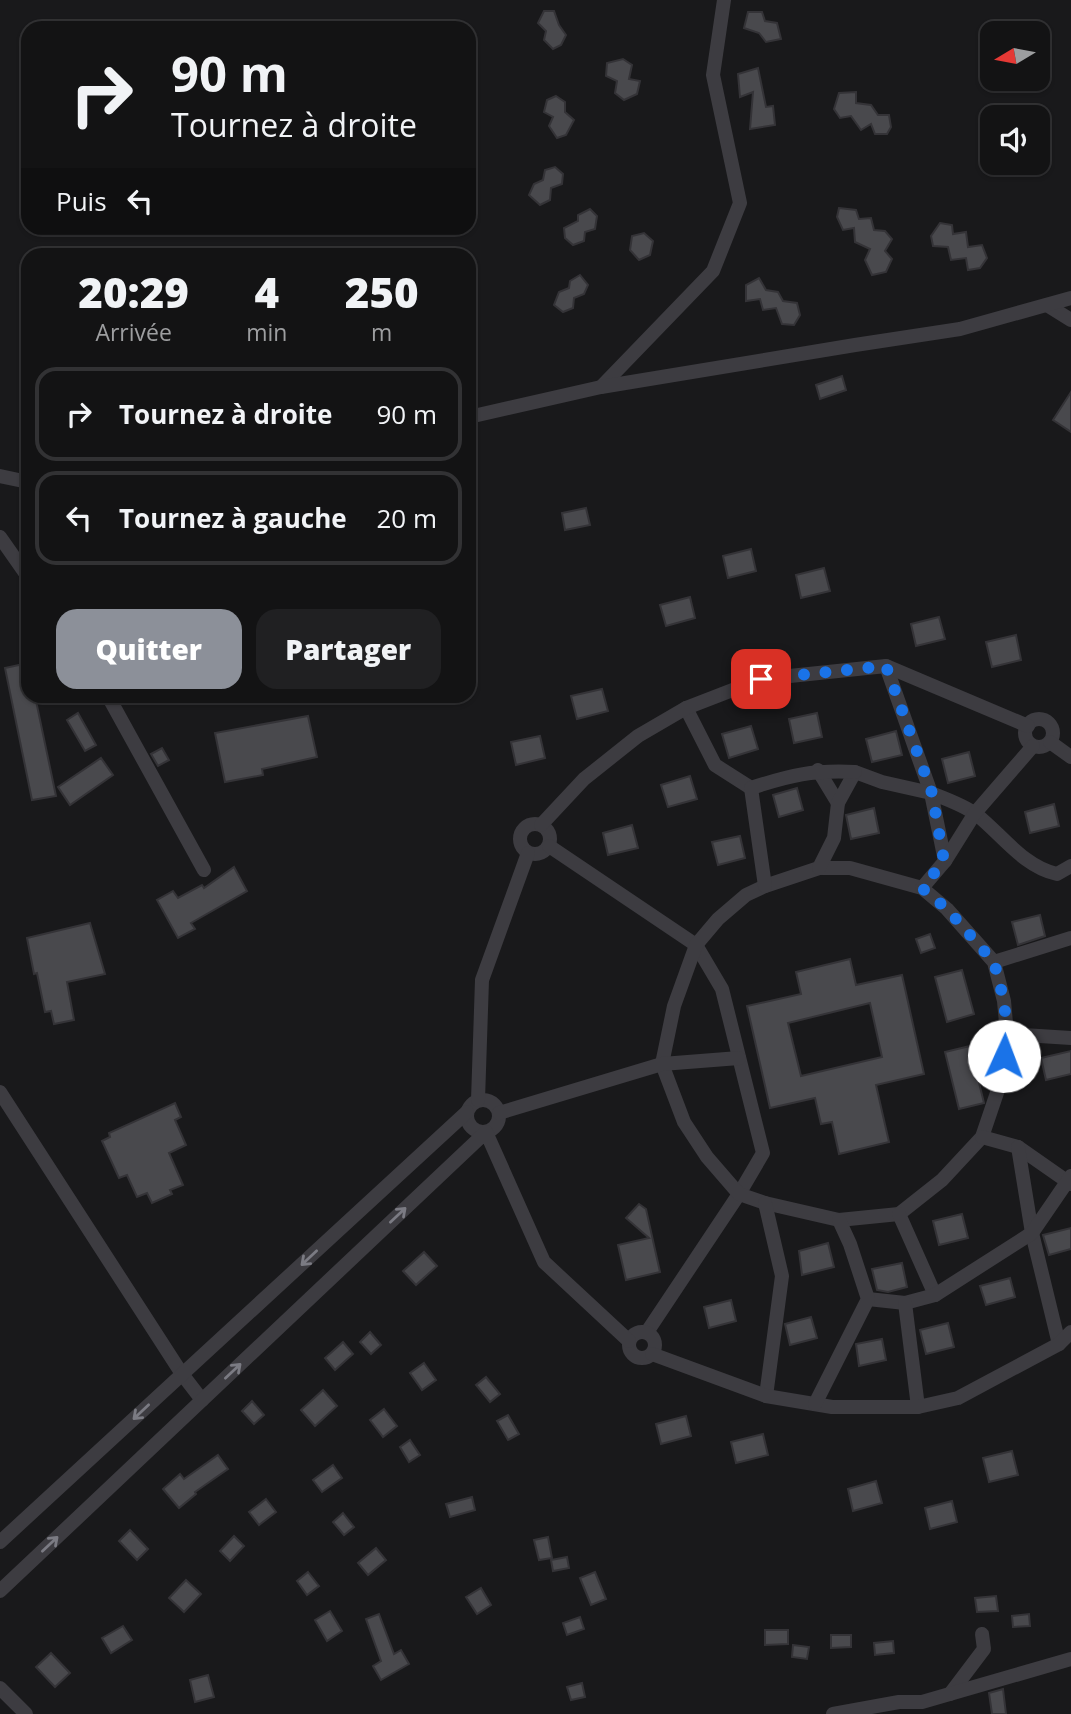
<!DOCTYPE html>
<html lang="fr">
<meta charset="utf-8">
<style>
body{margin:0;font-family:"Open Sans",sans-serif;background:#202022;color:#f1f3f6;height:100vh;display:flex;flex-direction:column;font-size:26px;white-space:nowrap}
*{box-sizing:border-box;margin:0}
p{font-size:23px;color:#9d9ea0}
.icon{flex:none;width:38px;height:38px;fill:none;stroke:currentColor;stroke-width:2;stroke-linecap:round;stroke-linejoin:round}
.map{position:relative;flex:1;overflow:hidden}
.sheet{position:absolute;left:21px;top:248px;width:455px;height:455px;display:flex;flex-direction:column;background:#131314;border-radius:21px;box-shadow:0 2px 5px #0004,0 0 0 2px #323234}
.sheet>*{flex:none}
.guide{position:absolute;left:21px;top:21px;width:455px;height:214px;border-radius:21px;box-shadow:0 2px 5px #0004,0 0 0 2px #323234;background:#131314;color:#f1f3f6;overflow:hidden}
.needle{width:46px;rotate:260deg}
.controls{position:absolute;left:980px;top:21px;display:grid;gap:14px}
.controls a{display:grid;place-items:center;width:70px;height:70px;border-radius:14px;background:#131314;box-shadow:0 2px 5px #0004,0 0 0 2px #323234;font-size:35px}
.pin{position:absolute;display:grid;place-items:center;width:60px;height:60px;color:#fff;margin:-30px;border-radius:14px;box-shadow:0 4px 10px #0006}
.me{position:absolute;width:77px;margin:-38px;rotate:2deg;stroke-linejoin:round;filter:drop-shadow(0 0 5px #0008)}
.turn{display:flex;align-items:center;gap:24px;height:147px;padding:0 35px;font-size:32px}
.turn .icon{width:91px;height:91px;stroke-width:2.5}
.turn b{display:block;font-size:49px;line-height:60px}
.then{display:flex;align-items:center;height:66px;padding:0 35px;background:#0003;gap:14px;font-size:26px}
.eta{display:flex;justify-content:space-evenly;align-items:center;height:119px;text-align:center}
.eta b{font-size:42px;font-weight:800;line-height:49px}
.button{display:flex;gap:14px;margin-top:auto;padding:14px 35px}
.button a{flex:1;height:80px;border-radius:21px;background:#8c9099;color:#fff;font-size:28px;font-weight:800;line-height:80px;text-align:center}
.button a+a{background:#202022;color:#f1f3f6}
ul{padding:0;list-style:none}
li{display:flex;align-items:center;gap:21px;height:94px;margin:0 14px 10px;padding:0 21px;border:4px solid #323234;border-radius:21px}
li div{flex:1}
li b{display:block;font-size:26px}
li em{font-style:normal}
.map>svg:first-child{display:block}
.building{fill:#49494d;stroke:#343337;stroke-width:2;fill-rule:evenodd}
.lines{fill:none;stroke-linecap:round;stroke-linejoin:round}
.minor{stroke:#3d3c41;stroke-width:14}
.oneway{stroke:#7b7b83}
.route{stroke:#1a73e8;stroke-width:12;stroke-dasharray:0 21.6}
</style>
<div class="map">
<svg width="1071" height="1714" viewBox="0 0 1071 1714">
<rect width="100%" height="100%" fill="#19191b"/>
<!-- building -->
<g class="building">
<path d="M544,11H554L559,25L566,35L561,45L553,49L544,40L546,31L538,23Z"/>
<path d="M748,12H762L765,21L777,23L781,39L766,42L759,33L744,28Z"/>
<path d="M623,59L632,65L629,79L640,81L637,94L624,100L615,93L617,81L606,76L607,63Z"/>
<path d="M758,68L766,107L773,106L775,125L750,129L753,92L740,97L738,74Z"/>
<path d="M856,92V103L871,105L878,115H889L891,127L887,134H875L871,124L861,130L851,116L840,118L834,109L839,93Z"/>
<path d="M556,96L565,102V112L574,120L566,135L557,138L549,126L553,117L544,112L547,100Z"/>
<path d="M555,167L563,174L562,184L551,188L550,200L540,205L529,195L534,184L543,180L545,170Z"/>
<path d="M839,208L856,210L859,219L871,218L874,230L885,231L892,239L885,251L892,259L886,272L872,275L865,260L870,249L855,242L854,228L843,230L837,217Z"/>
<path d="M590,209L597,216L595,229L585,232L584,241L573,245L565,238L564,228L578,221V215Z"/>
<path d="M940,223L952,225L953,234L966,232L968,247L982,245L987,258L980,268L968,270L966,258L951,260L948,247L933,246L931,236Z"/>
<path d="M644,233L653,241L650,255L639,260L630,250L632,236Z"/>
<path d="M580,275L588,285L584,294L574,298L573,308L563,312L554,305L559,292L569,288L570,281Z"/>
<path d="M759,278L766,290L778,292L783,301L797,303L800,315L794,325L782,324L776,308L763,310L760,299L746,301V285Z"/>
<path d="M842,376L846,390L820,399L816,385Z"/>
<path d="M1071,392V432L1053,420Z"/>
<path d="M586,508L590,525L565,530L562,513Z"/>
<path d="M751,549L756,571L728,578L723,556Z"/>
<path d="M824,568L830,591L801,598L796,575Z"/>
<path d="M690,597L695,618L666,626L660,605Z"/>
<path d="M939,617L945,639L916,646L911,624Z"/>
<path d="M1016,635L1021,660L992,667L986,642Z"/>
<path d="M28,663V696H35L56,796L32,800L5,668Z"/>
<path d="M602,689L608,711L577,719L571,696Z"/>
<path d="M78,713L96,745L85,751L67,720Z"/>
<path d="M817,713L822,737L794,743L789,719Z"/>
<path d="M308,716L317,757L262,769L263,775L225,782L215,733Z"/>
<path d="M751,726L758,749L729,758L722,734Z"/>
<path d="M896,731L902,755L872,762L866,739Z"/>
<path d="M540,736L545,758L516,765L511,742Z"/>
<path d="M162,748L169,760L158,766L151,754Z"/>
<path d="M969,752L975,776L948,783L942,759Z"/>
<path d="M101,758L113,775L70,805L58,787Z"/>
<path d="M690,776L697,799L668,807L661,785Z"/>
<path d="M797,788L803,810L779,817L773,795Z"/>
<path d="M1054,804L1059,826L1030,833L1025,812Z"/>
<path d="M874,808L879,833L851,839L846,815Z"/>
<path d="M632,825L638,848L608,855L603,833Z"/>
<path d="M740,836L745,858L718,865L712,842Z"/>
<path d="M234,867L247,891L191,923L195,929L178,938L157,900L173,891L178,898L202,885L204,888Z"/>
<path d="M1040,915L1045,936L1018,945L1012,922Z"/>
<path d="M90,923L105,974L67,982L74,1020L54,1024L51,1011L45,1012L37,973L34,974L27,938Z"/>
<path d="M930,934L935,948L921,953L916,939Z"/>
<path d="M850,959L856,985L902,975L924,1074L876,1085L889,1142L839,1154L832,1122L821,1124L815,1098L770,1108L747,1006L801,994L796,972ZM870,1003L882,1057L801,1076L788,1023Z"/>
<path d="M962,970L974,1014L947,1022L935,977Z"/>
<path d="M970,1046L984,1103L959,1109L945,1052Z"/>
<path d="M1071,1051V1074L1046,1080L1041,1058Z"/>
<path d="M175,1103L181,1117L175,1120L186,1145L169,1153L183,1185L170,1190L172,1194L152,1203L147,1193L137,1197L127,1175L119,1178L102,1141L110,1137L109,1133Z"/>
<path d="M639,1204L646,1209L660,1272L626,1280L618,1245L649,1238L626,1218Z"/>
<path d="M962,1214L968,1238L939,1245L933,1221Z"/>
<path d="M1071,1228V1249L1049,1255L1043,1235Z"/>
<path d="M828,1243L834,1267L802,1275L799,1251Z"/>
<path d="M424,1252L437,1266L416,1285L403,1271Z"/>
<path d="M902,1263L907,1287L888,1292L877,1290L872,1269Z"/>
<path d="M1010,1278L1015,1297L986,1305L980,1286Z"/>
<path d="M731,1300L736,1321L709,1328L704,1307Z"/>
<path d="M811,1317L817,1338L790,1345L785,1324Z"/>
<path d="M948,1323L954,1347L926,1354L920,1330Z"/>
<path d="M370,1332L381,1345L371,1354L360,1342Z"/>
<path d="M882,1339L886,1360L859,1366L856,1344Z"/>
<path d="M343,1342L353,1354L335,1370L325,1358Z"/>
<path d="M424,1363L436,1380L422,1390L410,1373Z"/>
<path d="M486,1377L500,1394L490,1402L476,1385Z"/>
<path d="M323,1390L337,1406L315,1426L301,1410Z"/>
<path d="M252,1401L264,1415L254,1424L242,1411Z"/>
<path d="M384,1409L397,1426L383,1437L370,1420Z"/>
<path d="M508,1415L519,1434L508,1440L497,1421Z"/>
<path d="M686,1416L691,1436L661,1444L656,1424Z"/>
<path d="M763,1434L768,1455L736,1463L731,1442Z"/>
<path d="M410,1440L420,1455L409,1462L400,1447Z"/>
<path d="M1012,1451L1018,1475L989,1482L983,1458Z"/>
<path d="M218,1455L228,1469L195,1492L196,1494L179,1508L163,1489L180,1474L184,1479Z"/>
<path d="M333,1465L342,1478L322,1492L313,1480Z"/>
<path d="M876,1481L882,1503L853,1511L848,1489Z"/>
<path d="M472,1497L475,1510L450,1517L446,1504Z"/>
<path d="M266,1499L276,1512L259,1525L249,1512Z"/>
<path d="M952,1501L957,1522L930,1529L925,1508Z"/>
<path d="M343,1513L354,1527L344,1535L333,1522Z"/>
<path d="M130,1530L148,1549L137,1560L119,1541Z"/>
<path d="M234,1536L244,1546L230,1561L220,1551Z"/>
<path d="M548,1537L552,1558L539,1560L534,1540Z"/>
<path d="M376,1548L386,1560L368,1575L358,1563Z"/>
<path d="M567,1557L569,1568L553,1571L551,1560Z"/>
<path d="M308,1572L319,1586L307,1595L297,1581Z"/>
<path d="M595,1572L606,1599L591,1605L580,1578Z"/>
<path d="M186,1580L201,1594L184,1612L169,1598Z"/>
<path d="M481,1588L491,1605L477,1614L466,1597Z"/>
<path d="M996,1596L998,1611L977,1612L975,1598Z"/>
<path d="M330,1611L342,1631L327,1641L315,1620Z"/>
<path d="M379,1614L394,1654L401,1650L409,1664L381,1680L373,1666L381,1661L366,1619Z"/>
<path d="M1029,1614L1030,1626L1013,1627L1012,1616Z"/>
<path d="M580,1617L584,1629L567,1635L563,1623Z"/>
<path d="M123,1626L132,1640L111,1653L102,1638Z"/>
<path d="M765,1630H788V1644L765,1645Z"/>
<path d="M831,1635H851V1647L831,1648Z"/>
<path d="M893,1641L894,1653L875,1655L874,1643Z"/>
<path d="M793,1645L809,1647L807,1659L792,1657Z"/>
<path d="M51,1653L70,1673L55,1687L36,1667Z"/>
<path d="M208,1675L214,1697L195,1702L190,1680Z"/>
<path d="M582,1683L585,1697L571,1700L567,1687Z"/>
<path d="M1003,1689L1006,1714H992L989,1693Z"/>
</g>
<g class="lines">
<!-- minor -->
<g class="minor">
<path d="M1047,305L1071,320"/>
<path d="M601,387L713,271L740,203L713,75L724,0"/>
<path d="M469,417L601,387L855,345L960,329L1071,298"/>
<path d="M0,476L28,482"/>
<path d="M0,537L28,577"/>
<path d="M886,666L931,793"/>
<path d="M108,696L204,870"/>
<path d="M686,708L715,765L751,788"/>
<circle cx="1039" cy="733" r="14"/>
<path d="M1050,742L1071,757"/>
<path d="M818,770L838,803"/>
<circle cx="535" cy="839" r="15"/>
<path d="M541,825L584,779L638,736L686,708L761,679L886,666L1028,726"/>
<path d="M549,846L696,945L722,989L763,1153L739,1194L647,1332"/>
<path d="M945,861L931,793C946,799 964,805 977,815C1002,835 1024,867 1057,874L1071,866"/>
<path d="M819,868H850L922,888L947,909L994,962L1004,1001L1007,1034L1002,1078L982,1137L942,1180L899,1214L839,1220L765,1203L739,1194L707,1157L684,1122L662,1064L674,1006L696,945L718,919L746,895L765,886Z"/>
<path d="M819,868L834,838L838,803L855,772L882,782L931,793"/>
<path d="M765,886L751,788C791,775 812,770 855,772"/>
<path d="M922,888L945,861L975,813L1033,746"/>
<path d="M994,962L1071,938"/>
<path d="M1007,1034L1071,1038"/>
<path d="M0,1092L182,1374L202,1400"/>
<circle cx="483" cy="1116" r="16"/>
<path d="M478,1100L482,980L528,853"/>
<path d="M499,1113L662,1064L739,1058"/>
<path d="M982,1137L1018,1147L1071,1184"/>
<path d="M1018,1147L1032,1233L1059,1344"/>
<path d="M765,1203L782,1276L766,1396"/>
<path d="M899,1214L935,1295"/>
<path d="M868,1299L905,1303L935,1295L1032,1233L1071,1176"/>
<path d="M905,1303L918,1407"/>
<circle cx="642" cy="1345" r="13"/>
<path d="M652,1354L766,1396L832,1407H918L958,1398L1059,1344L1071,1332"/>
<path d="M815,1404L868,1299L850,1244L839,1220"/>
<path d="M0,1542L467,1112"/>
<path d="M0,1591L486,1132L544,1262L629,1341"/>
<path d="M0,1688L26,1714"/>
<path d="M950,1694L984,1649L982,1634"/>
<path d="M833,1714L899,1702H922L1071,1659"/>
</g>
</g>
<!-- one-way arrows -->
<defs><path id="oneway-shaft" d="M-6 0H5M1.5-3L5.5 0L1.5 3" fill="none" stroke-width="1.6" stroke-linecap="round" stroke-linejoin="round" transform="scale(1.75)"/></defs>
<g class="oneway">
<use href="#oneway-shaft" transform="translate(398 1215) rotate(-43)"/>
<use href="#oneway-shaft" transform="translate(309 1258) rotate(137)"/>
<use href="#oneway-shaft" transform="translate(233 1371) rotate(-43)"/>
<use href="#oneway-shaft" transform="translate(141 1412) rotate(137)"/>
<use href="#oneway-shaft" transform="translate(50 1544) rotate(-43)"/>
</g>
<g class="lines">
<!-- route -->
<path class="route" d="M761,679L886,666L932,793L944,861L922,888L947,909L994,962L1004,1001L1007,1034L1004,1056"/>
</g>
</svg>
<div class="controls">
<a><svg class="needle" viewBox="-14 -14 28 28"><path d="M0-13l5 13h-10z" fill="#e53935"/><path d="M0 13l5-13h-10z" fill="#9d9ea0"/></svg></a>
<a><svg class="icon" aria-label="sound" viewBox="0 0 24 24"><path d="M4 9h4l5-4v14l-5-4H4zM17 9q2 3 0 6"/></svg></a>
</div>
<div class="pin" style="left:761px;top:679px;background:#d93025"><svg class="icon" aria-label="arrive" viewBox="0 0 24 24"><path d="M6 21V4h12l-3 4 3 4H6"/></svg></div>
<svg class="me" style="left:1004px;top:1056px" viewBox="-20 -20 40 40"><circle r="19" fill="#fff"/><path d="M0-13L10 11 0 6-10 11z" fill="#1a73e8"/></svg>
<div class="guide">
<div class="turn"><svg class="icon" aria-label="right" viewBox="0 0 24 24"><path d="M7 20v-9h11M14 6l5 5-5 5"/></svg><div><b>90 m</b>Tournez à droite</div></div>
<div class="then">Puis<svg class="icon" aria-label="left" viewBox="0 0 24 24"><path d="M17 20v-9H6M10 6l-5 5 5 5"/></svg></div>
</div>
<section class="sheet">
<div class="eta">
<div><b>20:29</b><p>Arrivée</p></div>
<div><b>4</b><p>min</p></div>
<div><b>250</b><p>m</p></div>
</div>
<ul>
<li><svg class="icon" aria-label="right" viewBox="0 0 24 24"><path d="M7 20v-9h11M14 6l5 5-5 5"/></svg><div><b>Tournez à droite</b></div><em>90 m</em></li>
<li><svg class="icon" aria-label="left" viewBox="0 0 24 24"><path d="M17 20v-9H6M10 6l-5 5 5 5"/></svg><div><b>Tournez à gauche</b></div><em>20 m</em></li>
</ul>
<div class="button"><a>Quitter</a><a>Partager</a></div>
</section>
</div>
